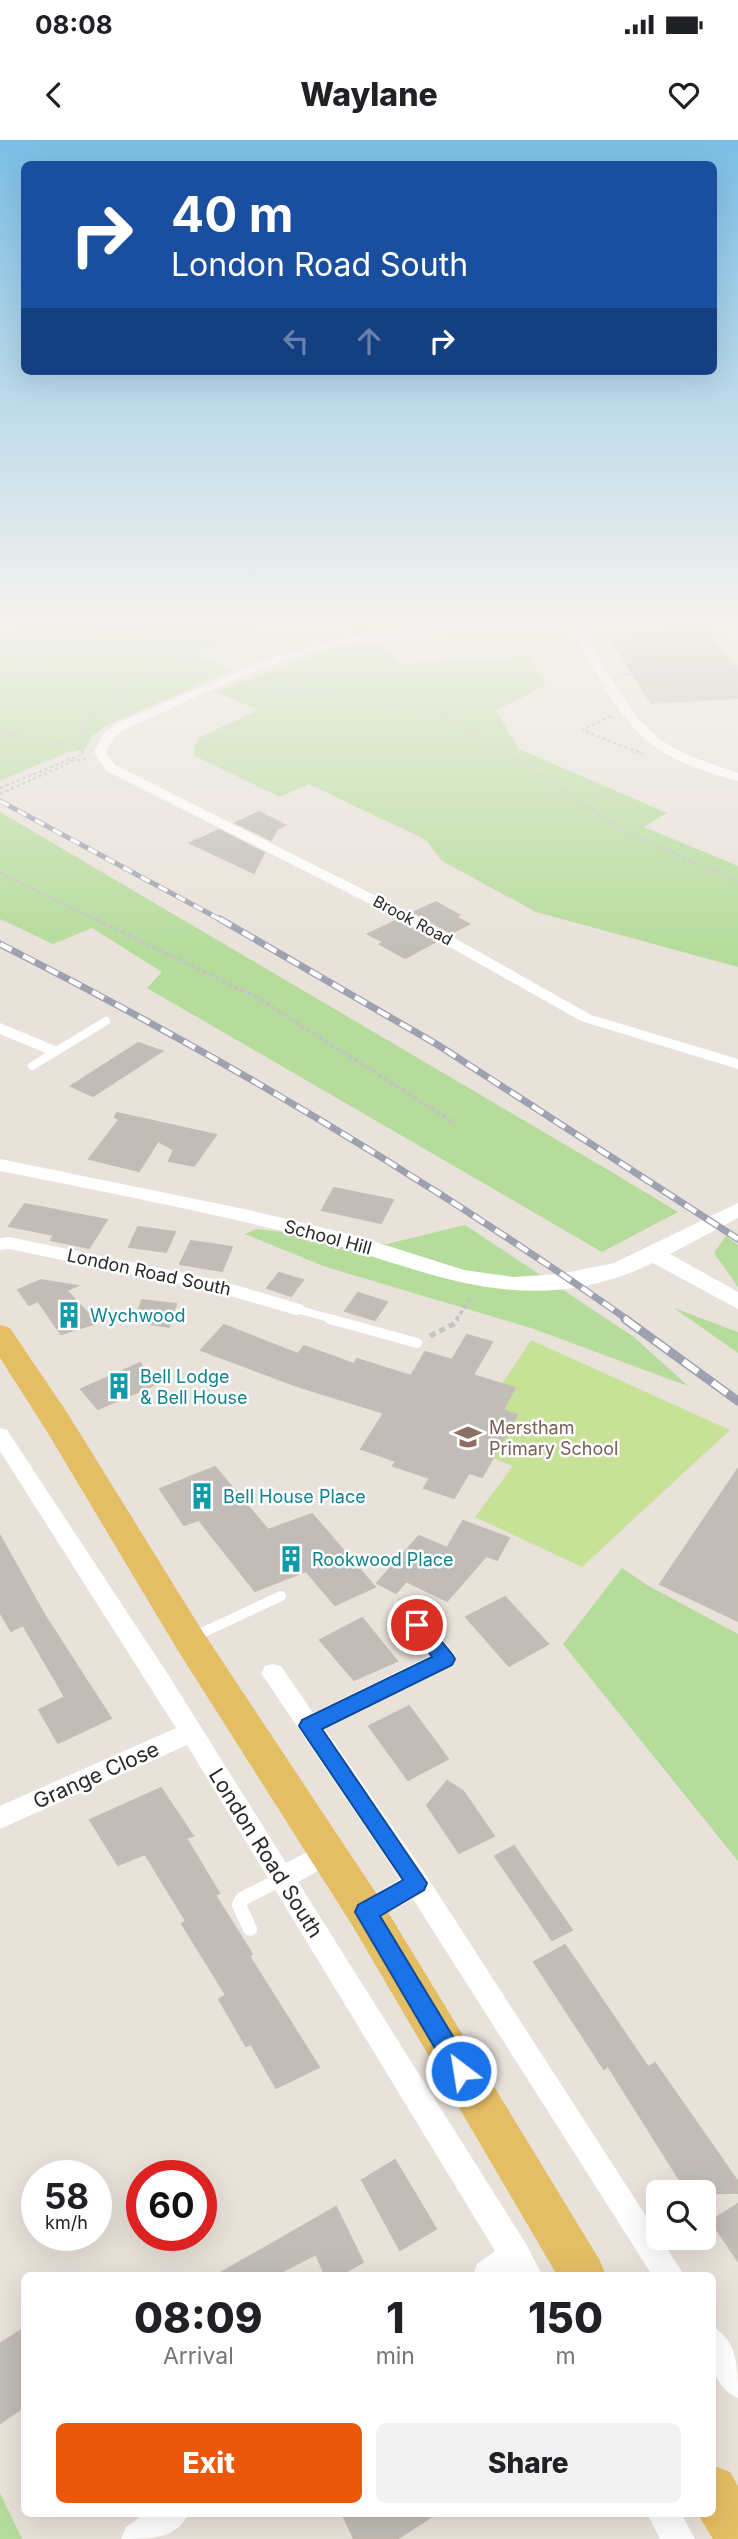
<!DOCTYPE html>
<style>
body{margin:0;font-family:Inter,sans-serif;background:#f2f2f2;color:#202124;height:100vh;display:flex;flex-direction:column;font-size:26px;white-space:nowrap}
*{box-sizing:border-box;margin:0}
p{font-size:23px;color:#757577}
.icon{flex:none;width:38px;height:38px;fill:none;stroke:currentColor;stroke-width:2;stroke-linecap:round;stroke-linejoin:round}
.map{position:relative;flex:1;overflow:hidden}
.panel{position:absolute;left:21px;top:2132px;width:695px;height:245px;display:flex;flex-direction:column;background:#fff;border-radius:10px;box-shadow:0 7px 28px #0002}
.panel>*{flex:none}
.hud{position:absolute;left:21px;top:21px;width:696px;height:214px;border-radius:10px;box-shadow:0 7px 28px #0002;background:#1a4fa0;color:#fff;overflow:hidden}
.buttons{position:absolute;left:646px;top:2040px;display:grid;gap:14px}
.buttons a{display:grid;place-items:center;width:70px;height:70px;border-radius:10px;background:#fff;box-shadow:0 7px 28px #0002;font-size:35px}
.speed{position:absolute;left:21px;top:2020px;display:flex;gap:14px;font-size:35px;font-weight:700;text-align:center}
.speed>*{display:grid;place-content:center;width:91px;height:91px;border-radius:50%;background:#fff;box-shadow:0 7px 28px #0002;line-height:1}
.speed small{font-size:18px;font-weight:400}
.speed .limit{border:10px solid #d22;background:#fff;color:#111}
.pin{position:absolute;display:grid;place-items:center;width:60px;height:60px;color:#fff;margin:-30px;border:4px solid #fff;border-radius:50%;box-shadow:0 2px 7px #0007}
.me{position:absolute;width:77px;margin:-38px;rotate:329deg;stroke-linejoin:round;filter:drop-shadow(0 0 5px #0008)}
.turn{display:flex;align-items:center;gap:24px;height:147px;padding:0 35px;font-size:32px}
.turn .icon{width:91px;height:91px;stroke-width:2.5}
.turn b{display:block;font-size:49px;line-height:60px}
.lanes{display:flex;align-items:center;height:66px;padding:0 35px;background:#0003;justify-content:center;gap:35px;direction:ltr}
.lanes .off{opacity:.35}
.eta{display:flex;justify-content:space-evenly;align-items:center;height:119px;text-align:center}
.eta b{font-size:42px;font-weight:800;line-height:49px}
.button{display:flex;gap:14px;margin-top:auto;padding:14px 35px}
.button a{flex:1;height:80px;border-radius:10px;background:#ea580c;color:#fff;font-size:28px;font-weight:800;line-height:80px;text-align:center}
.button a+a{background:#f2f2f2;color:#202124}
.status{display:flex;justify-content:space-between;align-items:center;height:49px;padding:0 35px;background:#fff;direction:ltr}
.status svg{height:19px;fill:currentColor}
header{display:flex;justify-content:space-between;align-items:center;height:91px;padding:0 35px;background:#fff;font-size:32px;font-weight:800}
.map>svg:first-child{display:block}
.green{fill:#b5dc9b}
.pitch{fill:#c7e297}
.building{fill:#c1bcb7;stroke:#c4bdb4;stroke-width:2}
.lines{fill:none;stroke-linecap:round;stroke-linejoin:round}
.path-far2{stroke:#c3c3c3;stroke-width:2.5;stroke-dasharray:3.5 2.5;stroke-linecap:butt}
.path-far1{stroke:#c3c3c3;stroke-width:3.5;stroke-dasharray:4.5 2.5;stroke-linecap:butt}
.path{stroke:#c3c3c3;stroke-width:5;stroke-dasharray:6 4.5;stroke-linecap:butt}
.service-far2{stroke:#fff;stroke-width:8}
.service-far1{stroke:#fff;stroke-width:10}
.service{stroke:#fff;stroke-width:14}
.minor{fill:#fff;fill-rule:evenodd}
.tertiary{fill:#fff;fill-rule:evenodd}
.primary{fill:#e4be64;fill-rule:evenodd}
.rail-far2-casing{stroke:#9ea2b0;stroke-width:5}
.rail-far1-casing{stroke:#9ea2b0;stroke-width:7}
.rail-casing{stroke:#9ea2b0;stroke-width:9}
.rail-far2{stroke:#fff;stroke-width:3.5;stroke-dasharray:10;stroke-linecap:butt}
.rail-far1{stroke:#fff;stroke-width:4.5;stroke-dasharray:13;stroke-linecap:butt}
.rail{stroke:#fff;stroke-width:6;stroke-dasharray:18;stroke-linecap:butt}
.route{fill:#1a73e8;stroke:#114b97;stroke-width:2}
.labels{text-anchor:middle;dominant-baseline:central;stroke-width:5;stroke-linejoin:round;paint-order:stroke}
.far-street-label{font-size:16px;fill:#282828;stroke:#fff}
.street-label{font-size:18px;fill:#282828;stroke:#fff}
.culture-label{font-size:18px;fill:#0d838f;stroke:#fff;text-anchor:start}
.education-label{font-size:18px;fill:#785e54;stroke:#fff;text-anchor:start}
.near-street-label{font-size:21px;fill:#282828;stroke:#fff}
</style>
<div class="status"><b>08:08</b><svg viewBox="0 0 49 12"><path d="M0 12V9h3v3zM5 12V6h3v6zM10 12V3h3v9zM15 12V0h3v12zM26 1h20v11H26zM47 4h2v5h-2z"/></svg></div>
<header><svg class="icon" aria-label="back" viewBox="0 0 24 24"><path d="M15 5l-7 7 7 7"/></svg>Waylane<svg class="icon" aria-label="heart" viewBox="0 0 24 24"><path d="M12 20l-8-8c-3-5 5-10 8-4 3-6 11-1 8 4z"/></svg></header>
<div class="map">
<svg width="738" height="2399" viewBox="0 0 738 2399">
<rect width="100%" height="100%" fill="#e9e2da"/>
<!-- green -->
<g class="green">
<path d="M32,477H288L198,515L235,529L105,586L92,596L86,609L68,612L0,641V489Z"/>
<path d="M353,477H391L398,486L331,498L330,494L359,480Z"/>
<path d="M381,502L400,524L529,516L546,545L496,571L519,609L667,673L644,687L738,726V827L536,772L442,721L426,700L309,644L280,657L195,616L194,606L202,596L259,570L216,552L331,509Z"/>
<path d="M0,672L615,1034L678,1072L602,1112L147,848L162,832L92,788L53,804L0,779Z"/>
<path d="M465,1085L634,1197L688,1246L531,1188L326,1127L245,1094L256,1089L387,1104Z"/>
<path d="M726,1096L738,1105V1147L714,1113Z"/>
<path d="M674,1168L738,1192V1213Z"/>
<path d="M622,1428L647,1445L738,1494V1721L563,1504Z"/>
<path d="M0,2353L22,2399H0Z"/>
</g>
<!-- pitch -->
<path class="pitch" d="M531,1200L730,1290L582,1427L475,1377L513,1326L493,1318L516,1275L503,1270L502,1244Z"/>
<!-- building -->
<g class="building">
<path d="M431,477H490L492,482L444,485L431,480Z"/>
<path d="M706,489L738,531V558L651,563L608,495Z"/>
<path d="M259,672L285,685L277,689L271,700L236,683Z"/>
<path d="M219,690L264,713L254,733L190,703Z"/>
<path d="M436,762L459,775L456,777L469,784L451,793L414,772Z"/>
<path d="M397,780L399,781L435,802L405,818L380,804L384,802L368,794Z"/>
<path d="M138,903L162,911L93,956L71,946Z"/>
<path d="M117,973L216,995L194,1026L169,1021L174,1010L158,1001L139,1031L89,1019L119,980L115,977Z"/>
<path d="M334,1048L393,1060L381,1083L322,1070Z"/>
<path d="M25,1064L107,1080L89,1108L51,1100L54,1095L9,1086Z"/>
<path d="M138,1087L175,1092L166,1112L129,1107Z"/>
<path d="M191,1101L232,1107L222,1131L180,1124Z"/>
<path d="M279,1133L303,1140L291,1156L267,1148Z"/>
<path d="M41,1140L77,1146L62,1152H68L97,1183L61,1194L38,1161L29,1165L18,1150Z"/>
<path d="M358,1153L387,1162L375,1180L345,1171Z"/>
<path d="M142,1160L176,1164L169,1187L135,1182Z"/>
<path d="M224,1185L298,1214L304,1206L354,1224L357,1219L411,1236L425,1212L452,1220L467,1195L492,1202L473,1235L515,1248L503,1270L517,1275L482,1337L469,1333L454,1358L424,1348L430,1338L393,1326L396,1321L361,1309L384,1273L297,1246L201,1210Z"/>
<path d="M140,1223L156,1244L98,1269L81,1249Z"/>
<path d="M215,1327L268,1390L312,1374L375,1447L335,1465L306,1431L255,1451L199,1380L184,1385L160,1349Z"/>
<path d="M738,1329V1481L660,1444Z"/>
<path d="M463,1381L509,1398L497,1420L486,1416L447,1461L406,1441L396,1453L377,1443L419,1396L447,1408Z"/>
<path d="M0,1396L45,1476L111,1578L58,1603L39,1570L65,1557L23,1485L11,1491L0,1472Z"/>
<path d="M505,1457L548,1504L509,1526L466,1477Z"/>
<path d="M362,1478L397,1521L354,1540L320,1500Z"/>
<path d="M409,1566L448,1619L408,1640L369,1586Z"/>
<path d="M447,1641L463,1651L494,1696L459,1713L427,1665Z"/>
<path d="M161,1648L193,1696L186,1698L219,1753L215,1755L252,1814L249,1816L319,1927L276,1948L251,1904L246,1906L219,1859L226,1855L182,1784L186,1781L145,1714L118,1725L90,1680Z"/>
<path d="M514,1706L572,1790L552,1800L495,1716Z"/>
<path d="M565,1805L648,1927L655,1923L738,2042V2053H688L608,1926L604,1929L534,1822Z"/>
<path d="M395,2020L436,2089L400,2110L362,2040Z"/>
<path d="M738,2064V2121L711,2081Z"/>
<path d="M336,2067L363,2122L340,2135H325L316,2114L275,2135H217Z"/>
<path d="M24,2188V2267L0,2283V2204Z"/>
<path d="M342,2373H437L397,2399H354Z"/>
</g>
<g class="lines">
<!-- path-far2 -->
<g class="path-far2">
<path d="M135,477L155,509L199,526L200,538"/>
<path d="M126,482L93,499L183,477"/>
<path d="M0,534L115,483L135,478"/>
<path d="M622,535L738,527"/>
<path d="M250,546L369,561L451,579L507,612L625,692L738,741"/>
<path d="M285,550L303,543"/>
<path d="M611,576L582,590L643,614"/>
<path d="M0,592L73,605"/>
<path d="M84,613L73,605L88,581L106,570L155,509L201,477"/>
<path d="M0,648L83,614"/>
<path d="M0,654L73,621L86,619"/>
<path d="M0,733L99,781"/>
</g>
<!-- path-far1 -->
<g class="path-far1">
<path d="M96,779L258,858L453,982"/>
<path d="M456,1180L473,1155"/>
</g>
<!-- path -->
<path class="path" d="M430,1196L454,1184L458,1179"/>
<!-- service-far2 -->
<g class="service-far2">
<path d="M32,926L106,881"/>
<path d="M296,1169L336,1180"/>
</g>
<!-- service-far1 -->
<g class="service-far1">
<path d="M330,1179L417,1203"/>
<path d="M193,1497L281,1456"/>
</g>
<!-- service -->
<path class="service" d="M250,1789L239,1765L242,1759L281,1739"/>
<!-- minor -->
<g class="minor">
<path d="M618,477H686L681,480L580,486C605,525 627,578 667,604C689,618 714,624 738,633V641C709,633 673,622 649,602C614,573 593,525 570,487C494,491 415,490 340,505C266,521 196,558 126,589L114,597L106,612L115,625L410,773L591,875L738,919V929L581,881L400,779L107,631L94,612L105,592L118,583L265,520L340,499L410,490Z"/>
<path d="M720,477H731L738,488V500L734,499Z"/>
<path d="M0,883L60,908L62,911L60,914H48L0,894Z"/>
<path d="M9,1097L222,1141L303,1165L305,1169L303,1173L296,1175L220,1153L9,1109L0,1110V1098Z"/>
<path d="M0,1288L7,1290L169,1536L286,1723L327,1702L336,1705L340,1713L336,1721L298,1742L526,2104L542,2135H473L477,2124L495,2111L187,1605L0,1689V1666L176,1588L0,1311Z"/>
<path d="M403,1459L411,1462L453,1512L456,1519L453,1526L325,1589L426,1735L684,2135H652L413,1759L366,1784L357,1780L353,1772L357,1764L400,1739L261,1533L265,1526L273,1524L281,1526L313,1573L429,1516L392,1468L395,1462Z"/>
<path d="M712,2187C738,2199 738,2230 738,2258C708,2245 712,2214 712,2187Z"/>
<path d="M146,2373H189C177,2399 150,2399 121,2399L126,2387Z"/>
<path d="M647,2373H681L695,2399H660Z"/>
</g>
<!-- tertiary -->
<path class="tertiary" d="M0,1019L249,1070L357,1096L464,1130L513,1137L560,1134L614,1123L738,1063V1078L670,1114L738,1152V1169L653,1123C518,1187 421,1125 292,1093C195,1070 98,1050 0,1031Z"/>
<!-- primary -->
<g class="primary">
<path d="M0,1185L10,1188L68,1274L201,1489L380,1759L599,2119L606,2135H557L352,1785L177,1509L46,1290L0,1218Z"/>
<path d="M712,2325L730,2332L738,2346V2399H713L697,2373H712Z"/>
</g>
<defs>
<path id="rail-far2" d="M0,661L223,781"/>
<g id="rail-far1">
<path d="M220,779L438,905L738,1099"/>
<path d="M0,804C218,914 429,1040 628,1180"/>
</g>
<path id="rail" d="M625,1179L738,1261"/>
</defs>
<!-- rail-far2 casing -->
<use href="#rail-far2" class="rail-far2-casing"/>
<!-- rail-far1 casing -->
<use href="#rail-far1" class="rail-far1-casing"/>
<!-- rail casing -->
<use href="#rail" class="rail-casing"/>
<!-- rail-far2 -->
<use href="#rail-far2" class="rail-far2"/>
<!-- rail-far1 -->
<use href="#rail-far1" class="rail-far1"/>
<!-- rail -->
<use href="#rail" class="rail"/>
</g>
<!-- sky -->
<linearGradient id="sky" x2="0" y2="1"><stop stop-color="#7abee6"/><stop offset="0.59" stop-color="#f5f2ee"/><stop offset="1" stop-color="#f5f2ee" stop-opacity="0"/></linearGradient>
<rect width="738" height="813" fill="url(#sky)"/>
<!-- route -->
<path class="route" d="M417,1477L424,1480L452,1514L455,1519L452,1525L322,1589L427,1743L424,1750L380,1776L469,1923L473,1931L469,1939L461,1942L453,1939L355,1772L358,1765L403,1740L299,1586L302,1580L432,1517L408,1485L411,1480Z"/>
<!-- icons -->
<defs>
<symbol id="building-bare" viewBox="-9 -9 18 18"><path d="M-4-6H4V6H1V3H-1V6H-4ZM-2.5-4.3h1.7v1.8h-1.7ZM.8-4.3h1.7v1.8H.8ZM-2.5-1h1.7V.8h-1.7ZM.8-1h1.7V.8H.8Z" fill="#0f9aa8" stroke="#fff" stroke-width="2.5" paint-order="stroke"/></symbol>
<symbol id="school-bare" viewBox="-9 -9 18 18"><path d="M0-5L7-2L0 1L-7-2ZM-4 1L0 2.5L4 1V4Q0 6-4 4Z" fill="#8d6e63" stroke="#fff" stroke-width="2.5" paint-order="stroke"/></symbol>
</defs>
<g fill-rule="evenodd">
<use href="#building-bare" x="50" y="1156" width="38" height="38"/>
<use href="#building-bare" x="100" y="1227" width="38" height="38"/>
<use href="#school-bare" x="449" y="1278" width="38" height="38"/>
<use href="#building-bare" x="183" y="1337" width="38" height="38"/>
<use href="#building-bare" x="272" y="1400" width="38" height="38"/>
</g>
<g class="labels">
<!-- far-street labels -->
<g class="far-street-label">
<text transform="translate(413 780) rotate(28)">Brook Road</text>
</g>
<!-- street labels -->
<g class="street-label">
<text transform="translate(328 1097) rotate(15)">School Hill</text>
<text transform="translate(149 1132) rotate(12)">London Road South</text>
</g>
<!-- culture labels -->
<g class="culture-label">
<text x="90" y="1175">Wychwood</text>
<text x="140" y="1236">Bell Lodge<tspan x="140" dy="21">&amp; Bell House</tspan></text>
<text x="223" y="1356">Bell House Place</text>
<text x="312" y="1419">Rookwood Place</text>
</g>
<!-- education labels -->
<g class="education-label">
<text x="489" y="1287">Merstham<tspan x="489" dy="21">Primary School</tspan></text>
</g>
<!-- near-street labels -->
<g class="near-street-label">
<text transform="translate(96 1635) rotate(-24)">Grange Close</text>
<text transform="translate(266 1713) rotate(58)">London Road South</text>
</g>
</g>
</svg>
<div class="buttons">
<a><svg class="icon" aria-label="search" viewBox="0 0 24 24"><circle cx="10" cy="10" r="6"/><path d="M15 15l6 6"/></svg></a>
</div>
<div class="speed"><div>58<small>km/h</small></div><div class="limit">60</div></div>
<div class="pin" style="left:417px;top:1485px;background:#d93025"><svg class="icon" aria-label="arrive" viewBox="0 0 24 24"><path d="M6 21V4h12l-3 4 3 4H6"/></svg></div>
<svg class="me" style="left:461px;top:1931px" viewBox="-20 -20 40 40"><circle r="17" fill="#1a73e8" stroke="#fff" stroke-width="3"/><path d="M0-11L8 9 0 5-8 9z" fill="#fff"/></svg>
<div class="hud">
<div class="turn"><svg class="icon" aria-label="right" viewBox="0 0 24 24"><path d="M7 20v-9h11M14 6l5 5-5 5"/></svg><div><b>40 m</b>London Road South</div></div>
<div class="lanes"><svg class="icon off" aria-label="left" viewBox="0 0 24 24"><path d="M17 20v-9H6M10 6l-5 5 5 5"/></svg><svg class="icon off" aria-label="ahead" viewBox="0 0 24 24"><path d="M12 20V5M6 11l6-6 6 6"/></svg><svg class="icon" aria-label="right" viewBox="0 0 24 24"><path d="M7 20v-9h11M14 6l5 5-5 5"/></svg></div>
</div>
<section class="panel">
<div class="eta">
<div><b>08:09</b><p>Arrival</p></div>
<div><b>1</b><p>min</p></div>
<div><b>150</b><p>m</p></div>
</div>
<div class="button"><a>Exit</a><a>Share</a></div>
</section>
</div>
